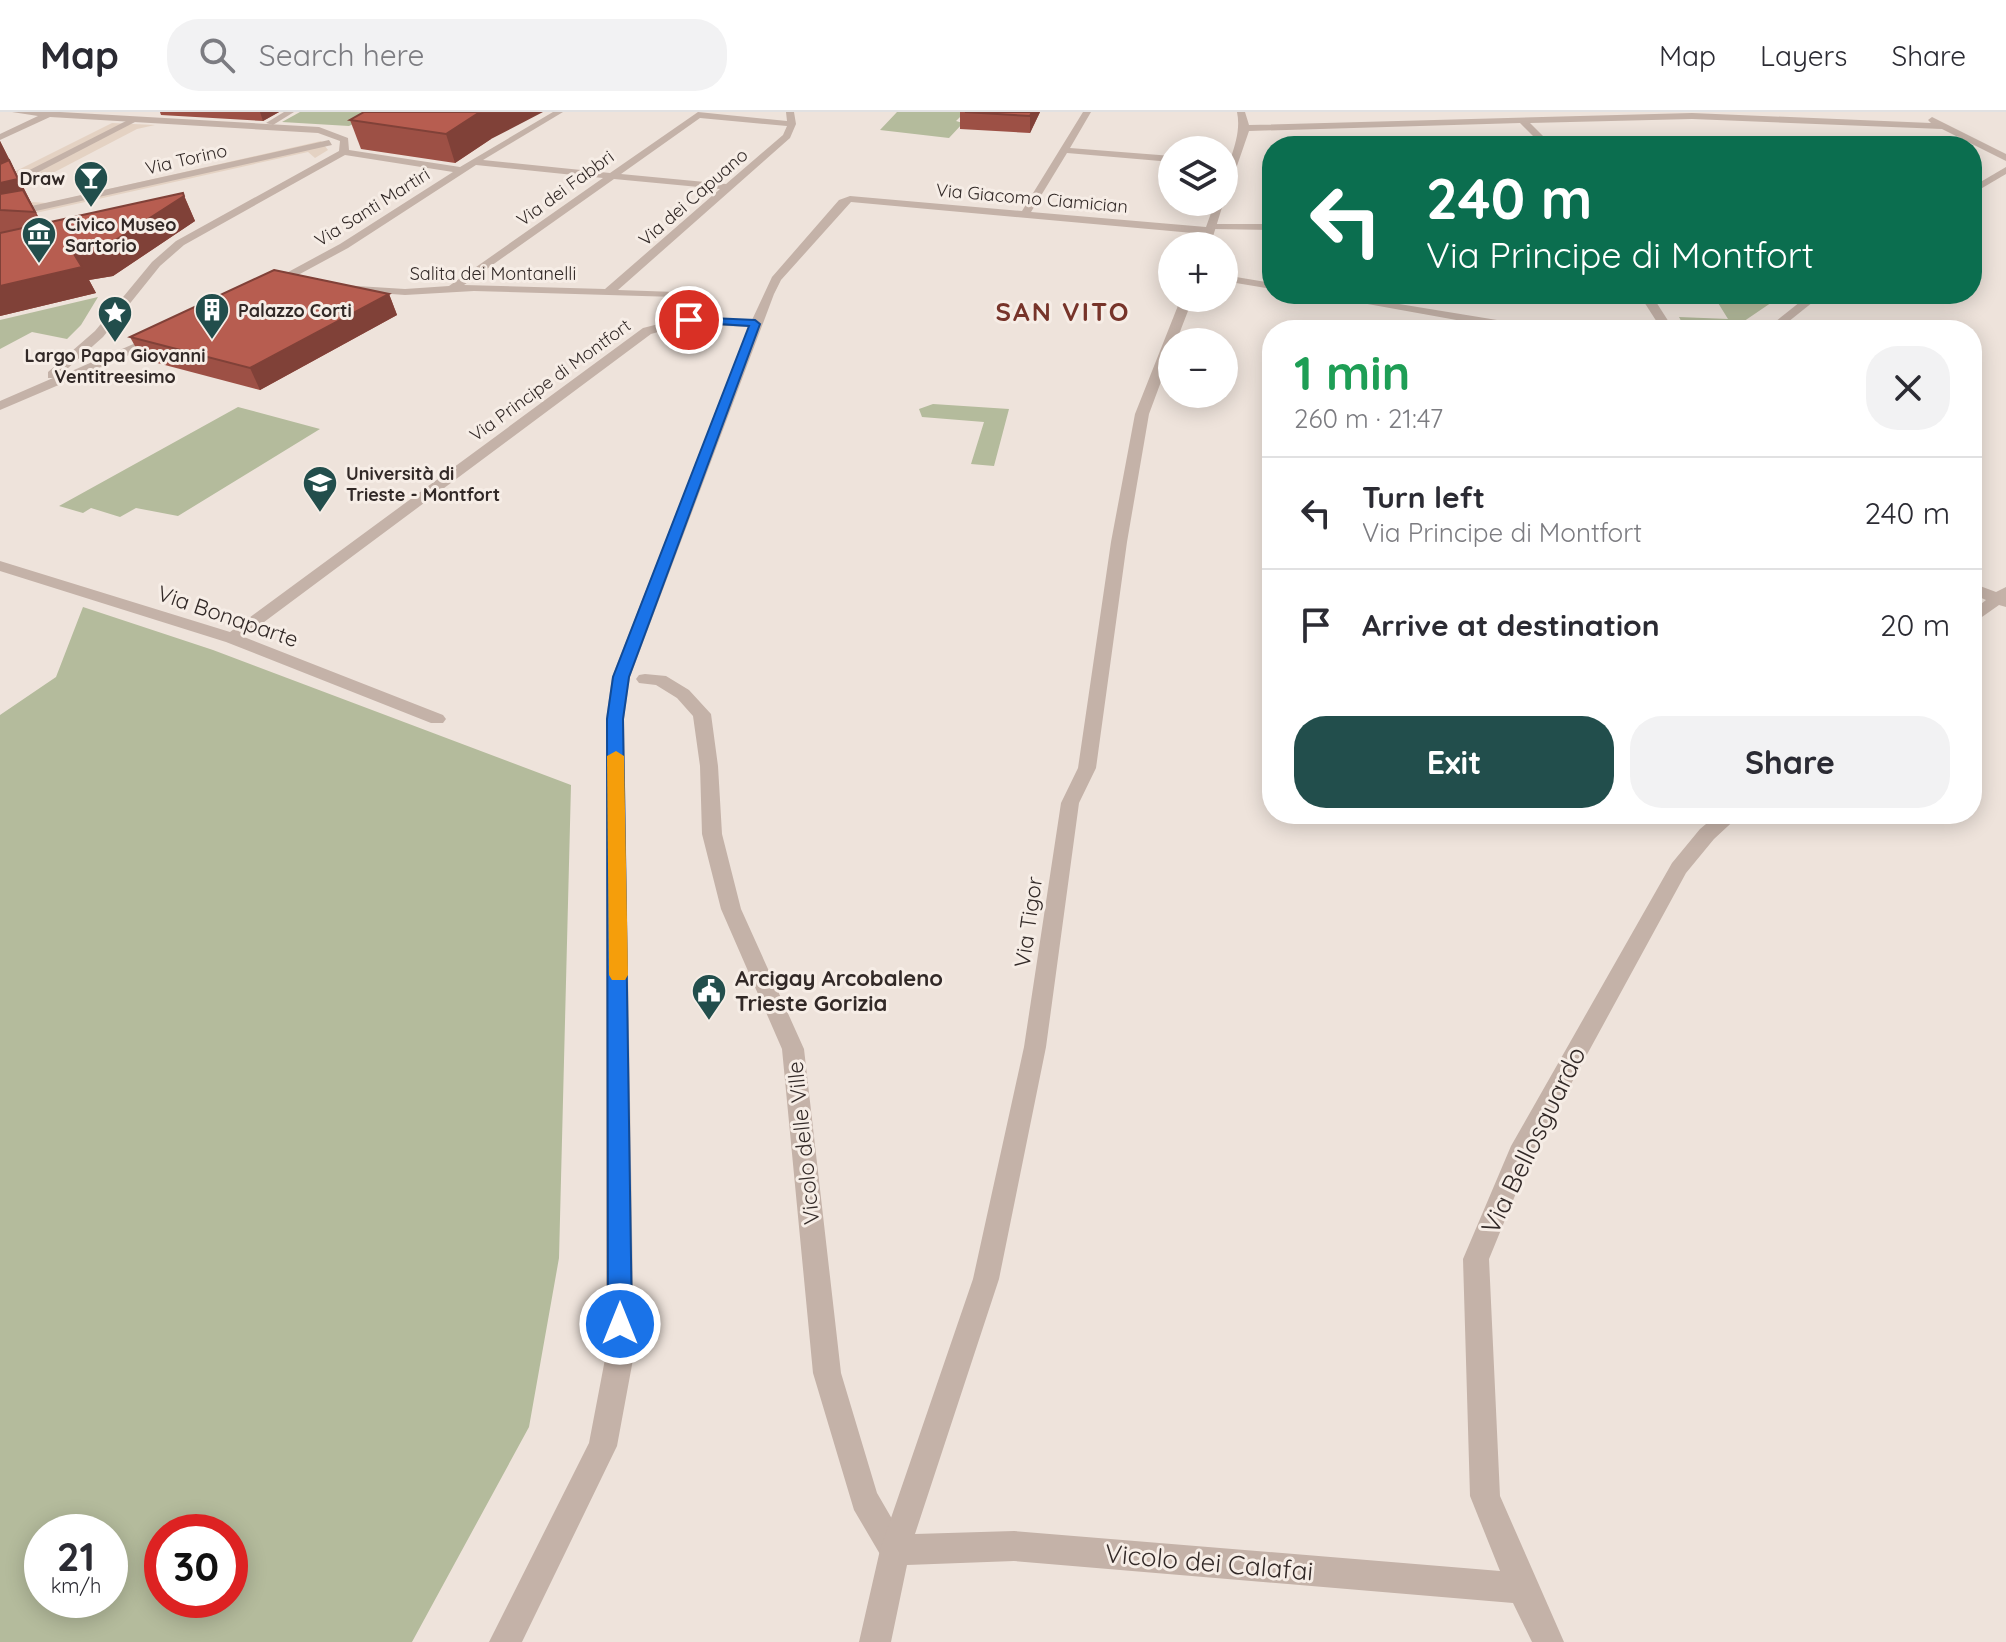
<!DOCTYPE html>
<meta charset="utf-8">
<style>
body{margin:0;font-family:Quicksand,sans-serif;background:#f2f2f3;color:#2b2b33;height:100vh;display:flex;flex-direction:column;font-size:30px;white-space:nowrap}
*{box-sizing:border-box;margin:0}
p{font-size:26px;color:#7c7c81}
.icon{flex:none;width:44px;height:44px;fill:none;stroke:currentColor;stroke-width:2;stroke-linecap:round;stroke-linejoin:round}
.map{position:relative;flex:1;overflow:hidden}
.details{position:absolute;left:1262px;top:208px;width:720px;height:504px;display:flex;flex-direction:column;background:#fff;border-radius:32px;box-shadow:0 4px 20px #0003}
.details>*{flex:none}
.hud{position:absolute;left:1262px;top:24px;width:720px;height:168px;border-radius:32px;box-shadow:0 4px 20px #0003;background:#0b6e4f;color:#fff;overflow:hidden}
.buttons{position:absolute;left:1158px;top:24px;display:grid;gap:16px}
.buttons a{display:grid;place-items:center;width:80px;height:80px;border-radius:50%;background:#fff;box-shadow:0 4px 20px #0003;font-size:40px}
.speed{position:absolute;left:24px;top:1402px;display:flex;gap:16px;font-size:40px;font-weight:700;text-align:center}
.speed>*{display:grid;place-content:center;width:104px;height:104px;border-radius:50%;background:#fff;box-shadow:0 4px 20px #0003;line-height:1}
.speed small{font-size:20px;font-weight:400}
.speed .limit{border:12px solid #d22;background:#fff;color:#111}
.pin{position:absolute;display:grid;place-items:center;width:68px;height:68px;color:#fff;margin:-34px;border:4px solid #fff;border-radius:50%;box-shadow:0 2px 8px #0007}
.me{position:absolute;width:88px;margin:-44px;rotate:0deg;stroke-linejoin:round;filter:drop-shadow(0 0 6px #0008)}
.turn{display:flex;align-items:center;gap:28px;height:168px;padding:0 32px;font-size:36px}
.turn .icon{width:104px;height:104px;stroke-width:2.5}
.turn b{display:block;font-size:56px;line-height:68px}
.round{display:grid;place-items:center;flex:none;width:84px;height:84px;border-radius:32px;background:#f2f2f3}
.overview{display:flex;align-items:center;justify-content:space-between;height:136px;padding:0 32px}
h1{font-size:48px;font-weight:700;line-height:60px;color:#1e9e55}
.button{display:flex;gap:16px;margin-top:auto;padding:16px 32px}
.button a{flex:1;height:92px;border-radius:32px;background:#224e4c;color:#fff;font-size:32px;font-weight:700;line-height:92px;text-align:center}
.button a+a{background:#f2f2f3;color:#2b2b33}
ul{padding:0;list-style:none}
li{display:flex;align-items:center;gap:24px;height:112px;padding:0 32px;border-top:2px solid #e1e1e2}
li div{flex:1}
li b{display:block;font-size:30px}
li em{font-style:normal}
header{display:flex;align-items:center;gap:48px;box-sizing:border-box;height:112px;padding:0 40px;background:#fff;border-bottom:2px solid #e1e1e2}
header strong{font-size:38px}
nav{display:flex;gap:44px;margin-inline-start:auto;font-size:28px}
.search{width:560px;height:72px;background:#f2f2f3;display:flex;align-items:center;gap:20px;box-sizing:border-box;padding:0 28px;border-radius:32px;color:#7c7c81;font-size:30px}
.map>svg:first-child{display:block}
.green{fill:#b4bb9c;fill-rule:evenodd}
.plaza{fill:#e4d2c3}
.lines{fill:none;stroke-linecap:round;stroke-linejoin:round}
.pedestrian{fill:#c4b2a8;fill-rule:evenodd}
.minor{fill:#c4b2a8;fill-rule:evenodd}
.wall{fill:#9d5045}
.shaded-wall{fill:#804138}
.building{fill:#b75d50;stroke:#804138;stroke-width:2}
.route{fill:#1a73e8;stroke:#114b97;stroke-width:2}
.slow{fill:#f59e0b}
.labels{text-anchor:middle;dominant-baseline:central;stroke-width:6;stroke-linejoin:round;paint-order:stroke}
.far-street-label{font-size:18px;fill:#322927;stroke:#f6ede6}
.far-poi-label{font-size:18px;font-weight:bold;fill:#322927;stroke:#f6ede6;text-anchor:start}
.street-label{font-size:22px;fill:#322927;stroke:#f6ede6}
.poi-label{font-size:22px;font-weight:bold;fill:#322927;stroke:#f6ede6;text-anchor:start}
.far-district-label{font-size:26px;font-weight:bold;letter-spacing:2px;fill:#77342a;stroke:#f6ede6}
.near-street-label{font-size:26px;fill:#322927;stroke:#f6ede6}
</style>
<header>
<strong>Map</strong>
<div class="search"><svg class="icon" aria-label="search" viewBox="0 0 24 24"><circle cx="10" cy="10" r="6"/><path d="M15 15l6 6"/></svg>Search here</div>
<nav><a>Map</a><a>Layers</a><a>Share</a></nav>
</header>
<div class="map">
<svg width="2006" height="1530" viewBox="0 0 2006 1530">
<rect width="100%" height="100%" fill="#eee3db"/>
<!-- green -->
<g class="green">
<path d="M300,0H378L349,14L282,10Z"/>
<path d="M897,0H965L956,9L963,11L949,26L880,18Z"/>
<path d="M1736,182H1784L1731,218H1686L1679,205L1728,207L1715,186Z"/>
<path d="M98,185L81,213L67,227L32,220L0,237V208Z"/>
<path d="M933,292L1009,297L994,354L971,352L984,310L922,305L919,297Z"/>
<path d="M238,295L320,317L178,404L136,396L120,405L91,396L83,401L59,394Z"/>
<path d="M83,495L213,538L571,673L559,1146L529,1315L412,1530H0V603L56,565ZM42,1420H110V1488H42ZM162,1420H230V1488H162Z"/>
</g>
<!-- plaza -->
<path class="plaza" d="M112,11L155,13L137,17L1,88L47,91L321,29L328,38L315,46L308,40L0,109V67Z"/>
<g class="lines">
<!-- pedestrian -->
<g class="pedestrian">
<path d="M284,0H294L273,13L266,11Z"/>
<path d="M128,8L135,10L0,80V73Z"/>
<path d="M329,28L332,33L0,107V101Z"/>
<path d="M1208,112H1272V118L1212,117L1207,114Z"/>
<path d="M645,562L666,564L689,578L711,602L718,654L722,722L741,797L804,937L841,1261L877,1381L910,1438L906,1449L895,1453L884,1449L854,1398L813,1261L782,937L721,797L702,722L700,654L693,604L677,586L656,573L639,571L636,567L639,563Z"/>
</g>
<!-- minor -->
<g class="minor">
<path d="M12,0H60L319,15L348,26L349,38L460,55L553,0H563L483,48L610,61L698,0L787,9L786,0H794L796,12L790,26L618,178L705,181L709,182V186L474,179L405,183L337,178V174L341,173L405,177L449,174L603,66L476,53L348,136L274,176H266V172L340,132L453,60L345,43L184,133L160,154L103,225L58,265L154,223H162V229L0,298V289L53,266H48V260L95,219L152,150L176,129L339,39L340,29L318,21L50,5L0,28V22L38,4ZM700,6L787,14L783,23L726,72L621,62ZM614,67L720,77L605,177L464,173Z"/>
<path d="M1083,0H1091L1070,36L1172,44V50L1067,41L1031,100L1206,115L1215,90L1224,89L1210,134H1200L1204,122L851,90L781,168L774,182L630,565L624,607L634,1242L617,1334L522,1530H489L589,1331L606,1242V607L612,565L749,215L686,212L651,222L244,525L443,603L446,607L443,611H431L226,530L0,459V449L230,520L643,216L686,205L752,208L772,165L839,88L850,84L1022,99Z"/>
<path d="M1237,0H1245L1249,13L1692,1L1931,11L1928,8L1932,5L2006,42V49L1942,17L1692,7L1530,11L1553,34H1543L1520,11L1249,19L1229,77L1224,80C1224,52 1243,28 1237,0Z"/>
<path d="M2006,55V62L1972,82V75Z"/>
<path d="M1224,163L1272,171V177L1224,169Z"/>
<path d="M1312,182H1338L1533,214L1539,218H1512Z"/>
<path d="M1639,182H1651L1674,218H1662Z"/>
<path d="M1810,182H1823L1778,218H1765Z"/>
<path d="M1181,186H1193L1176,230H1172V240L1149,302L1127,430L1096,656L1079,691L1046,935L999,1167L915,1422L1014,1419L1500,1459L1470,1384L1463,1147L1511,1034L1672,751L1700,717L1718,702H1741L1714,727L1686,761L1530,1047L1489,1147L1500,1384L1564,1530H1532L1513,1491L1014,1449L907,1453L891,1530H859L880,1438L973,1167L1024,935L1061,691L1078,656L1111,430L1135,302Z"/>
<path d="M1972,471L1996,480L2006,475V495L1999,493L1972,512V499L1986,488L1972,482Z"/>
</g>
</g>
<!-- wall -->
<g class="wall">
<path d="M160,0H279L263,9L161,3Z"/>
<path d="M960,0H1040L1030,21L960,17Z"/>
<path d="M350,8L491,27L455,51L361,37Z"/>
<path d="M0,29L42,112L183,81L195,109L113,164L89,168L96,181L0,204Z"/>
<path d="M389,182L397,203L260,278L142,247L130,225Z"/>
</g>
<!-- shaded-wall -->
<g class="shaded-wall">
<path d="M260,0H279L263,9Z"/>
<path d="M480,0H543L491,27L455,51L446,22Z"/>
<path d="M1032,0H1040L1030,21V4Z"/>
<path d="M0,29L48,125L30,91L0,98Z"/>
<path d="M184,84L195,109L113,164L89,168L96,181L0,204V174L74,142Z"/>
<path d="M389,182L397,203L260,278L250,256Z"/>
</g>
<!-- building -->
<g class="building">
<path d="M364,0H480L446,22L350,8Z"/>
<path d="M965,0H1032L1030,4Z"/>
<path d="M9,48L18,67L0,71V52Z"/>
<path d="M23,78L35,100L0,98V82Z"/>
<path d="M183,81L184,84L100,138L74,142L82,155L0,174V121Z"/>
<path d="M274,158L389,182L250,256L130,225Z"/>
<path d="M1549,214L1576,218H1549Z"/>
</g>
<!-- route -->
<path class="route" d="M689,205L755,208L760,212L629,565L623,607L632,1212L629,1220L620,1224L611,1220L608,1212L607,607L613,565L749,214L686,210L684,208Z"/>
<!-- slow -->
<path class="slow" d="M616,639L624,644L628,863L625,868H612L609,863L607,644Z"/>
<!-- icons -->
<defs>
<symbol id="bar-pin" viewBox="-11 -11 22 30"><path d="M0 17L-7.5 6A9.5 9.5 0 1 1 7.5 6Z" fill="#224e4c" stroke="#f6ede6"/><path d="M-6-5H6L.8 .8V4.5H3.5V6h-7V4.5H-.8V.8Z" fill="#fff"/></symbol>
<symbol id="museum-pin" viewBox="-11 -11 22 30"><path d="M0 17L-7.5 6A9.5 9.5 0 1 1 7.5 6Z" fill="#224e4c" stroke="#f6ede6"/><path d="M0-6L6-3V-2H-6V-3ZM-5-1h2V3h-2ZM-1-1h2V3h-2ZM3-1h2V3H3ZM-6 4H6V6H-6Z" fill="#fff"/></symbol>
<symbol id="building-pin" viewBox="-11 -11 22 30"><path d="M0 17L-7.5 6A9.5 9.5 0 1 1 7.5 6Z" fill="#224e4c" stroke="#f6ede6"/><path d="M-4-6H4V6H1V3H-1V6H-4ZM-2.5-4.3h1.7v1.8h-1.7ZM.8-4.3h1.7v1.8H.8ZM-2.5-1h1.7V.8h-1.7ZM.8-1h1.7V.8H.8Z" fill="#fff"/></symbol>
<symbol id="sight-pin" viewBox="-11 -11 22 30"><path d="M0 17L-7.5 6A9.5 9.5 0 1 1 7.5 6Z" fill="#224e4c" stroke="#f6ede6"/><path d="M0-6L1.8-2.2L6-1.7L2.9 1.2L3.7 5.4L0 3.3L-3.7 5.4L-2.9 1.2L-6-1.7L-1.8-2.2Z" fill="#fff"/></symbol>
<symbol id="school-pin" viewBox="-11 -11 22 30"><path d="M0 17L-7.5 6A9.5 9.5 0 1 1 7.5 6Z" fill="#224e4c" stroke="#f6ede6"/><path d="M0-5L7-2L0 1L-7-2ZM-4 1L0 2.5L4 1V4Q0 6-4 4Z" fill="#fff"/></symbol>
<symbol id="civic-pin" viewBox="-11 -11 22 30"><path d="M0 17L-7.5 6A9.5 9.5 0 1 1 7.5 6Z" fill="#224e4c" stroke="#f6ede6"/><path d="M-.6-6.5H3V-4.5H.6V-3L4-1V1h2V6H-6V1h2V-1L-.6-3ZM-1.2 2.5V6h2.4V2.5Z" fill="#fff"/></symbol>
</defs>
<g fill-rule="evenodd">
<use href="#bar-pin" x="71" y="46" width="40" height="54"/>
<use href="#museum-pin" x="19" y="102" width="40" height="54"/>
<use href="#building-pin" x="192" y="178" width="40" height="54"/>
<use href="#sight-pin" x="95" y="181" width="40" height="54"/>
<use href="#school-pin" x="300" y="351" width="40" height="54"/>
<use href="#civic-pin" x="689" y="859" width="40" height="54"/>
</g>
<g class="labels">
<!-- far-street labels -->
<g class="far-street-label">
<text transform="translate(186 47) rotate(-13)">Via Torino</text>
<text transform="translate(565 76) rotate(-36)">Via dei Fabbri</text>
<text transform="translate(693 85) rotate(-41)">Via dei Capuano</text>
<text transform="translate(1032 86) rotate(5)">Via Giacomo Ciamician</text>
<text transform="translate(372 95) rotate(-32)">Via Santi Martiri</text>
<text x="493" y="161">Salita dei Montanelli</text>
<text transform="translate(550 268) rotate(-36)">Via Principe di Montfort</text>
</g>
<!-- far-poi labels -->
<g class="far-poi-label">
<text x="65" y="66" text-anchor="end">Draw</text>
<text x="65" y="112">Civico Museo<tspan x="65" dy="21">Sartorio</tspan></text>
<text x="238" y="198">Palazzo Corti</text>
<text x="115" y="243" text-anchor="middle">Largo Papa Giovanni<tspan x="115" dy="21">Ventitreesimo</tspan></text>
<text x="346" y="361">Università di<tspan x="346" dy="21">Trieste - Montfort</tspan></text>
</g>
<!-- street labels -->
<g class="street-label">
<text transform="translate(228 504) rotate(19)">Via Bonaparte</text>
<text transform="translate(1028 810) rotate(-82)">Via Tigor</text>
<text transform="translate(803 1031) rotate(-96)">Vicolo delle Ville</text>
</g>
<!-- poi labels -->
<g class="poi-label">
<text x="735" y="866">Arcigay Arcobaleno<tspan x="735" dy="25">Trieste Gorizia</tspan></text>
</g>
<!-- far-district labels -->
<g class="far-district-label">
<text x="1063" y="199">SAN VITO</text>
</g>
<!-- near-street labels -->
<g class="near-street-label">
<text transform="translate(1533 1028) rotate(-64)">Via Bellosguardo</text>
<text transform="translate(1209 1450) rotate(5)">Vicolo dei Calafai</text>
</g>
</g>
</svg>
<div class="buttons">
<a><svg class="icon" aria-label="layers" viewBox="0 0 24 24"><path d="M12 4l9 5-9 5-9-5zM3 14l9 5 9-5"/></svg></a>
<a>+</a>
<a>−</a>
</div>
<div class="speed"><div>21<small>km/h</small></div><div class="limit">30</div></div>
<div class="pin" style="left:689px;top:208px;background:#d93025"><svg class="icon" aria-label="arrive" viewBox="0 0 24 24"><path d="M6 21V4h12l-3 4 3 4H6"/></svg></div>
<svg class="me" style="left:620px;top:1212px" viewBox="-20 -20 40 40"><circle r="17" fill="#1a73e8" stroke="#fff" stroke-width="3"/><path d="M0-11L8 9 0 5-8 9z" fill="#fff"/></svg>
<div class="hud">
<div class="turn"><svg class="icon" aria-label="left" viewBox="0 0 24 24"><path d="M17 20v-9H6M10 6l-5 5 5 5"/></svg><div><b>240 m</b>Via Principe di Montfort</div></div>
</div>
<section class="details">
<div class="overview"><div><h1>1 min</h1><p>260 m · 21:47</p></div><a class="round"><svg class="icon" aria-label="close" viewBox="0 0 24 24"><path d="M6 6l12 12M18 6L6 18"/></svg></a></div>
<ul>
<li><svg class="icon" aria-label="left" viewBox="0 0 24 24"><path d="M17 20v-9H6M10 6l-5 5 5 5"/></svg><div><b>Turn left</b><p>Via Principe di Montfort</p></div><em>240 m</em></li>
<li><svg class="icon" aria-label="arrive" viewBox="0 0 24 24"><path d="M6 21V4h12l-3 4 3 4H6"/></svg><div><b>Arrive at destination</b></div><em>20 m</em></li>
</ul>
<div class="button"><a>Exit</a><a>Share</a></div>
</section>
</div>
